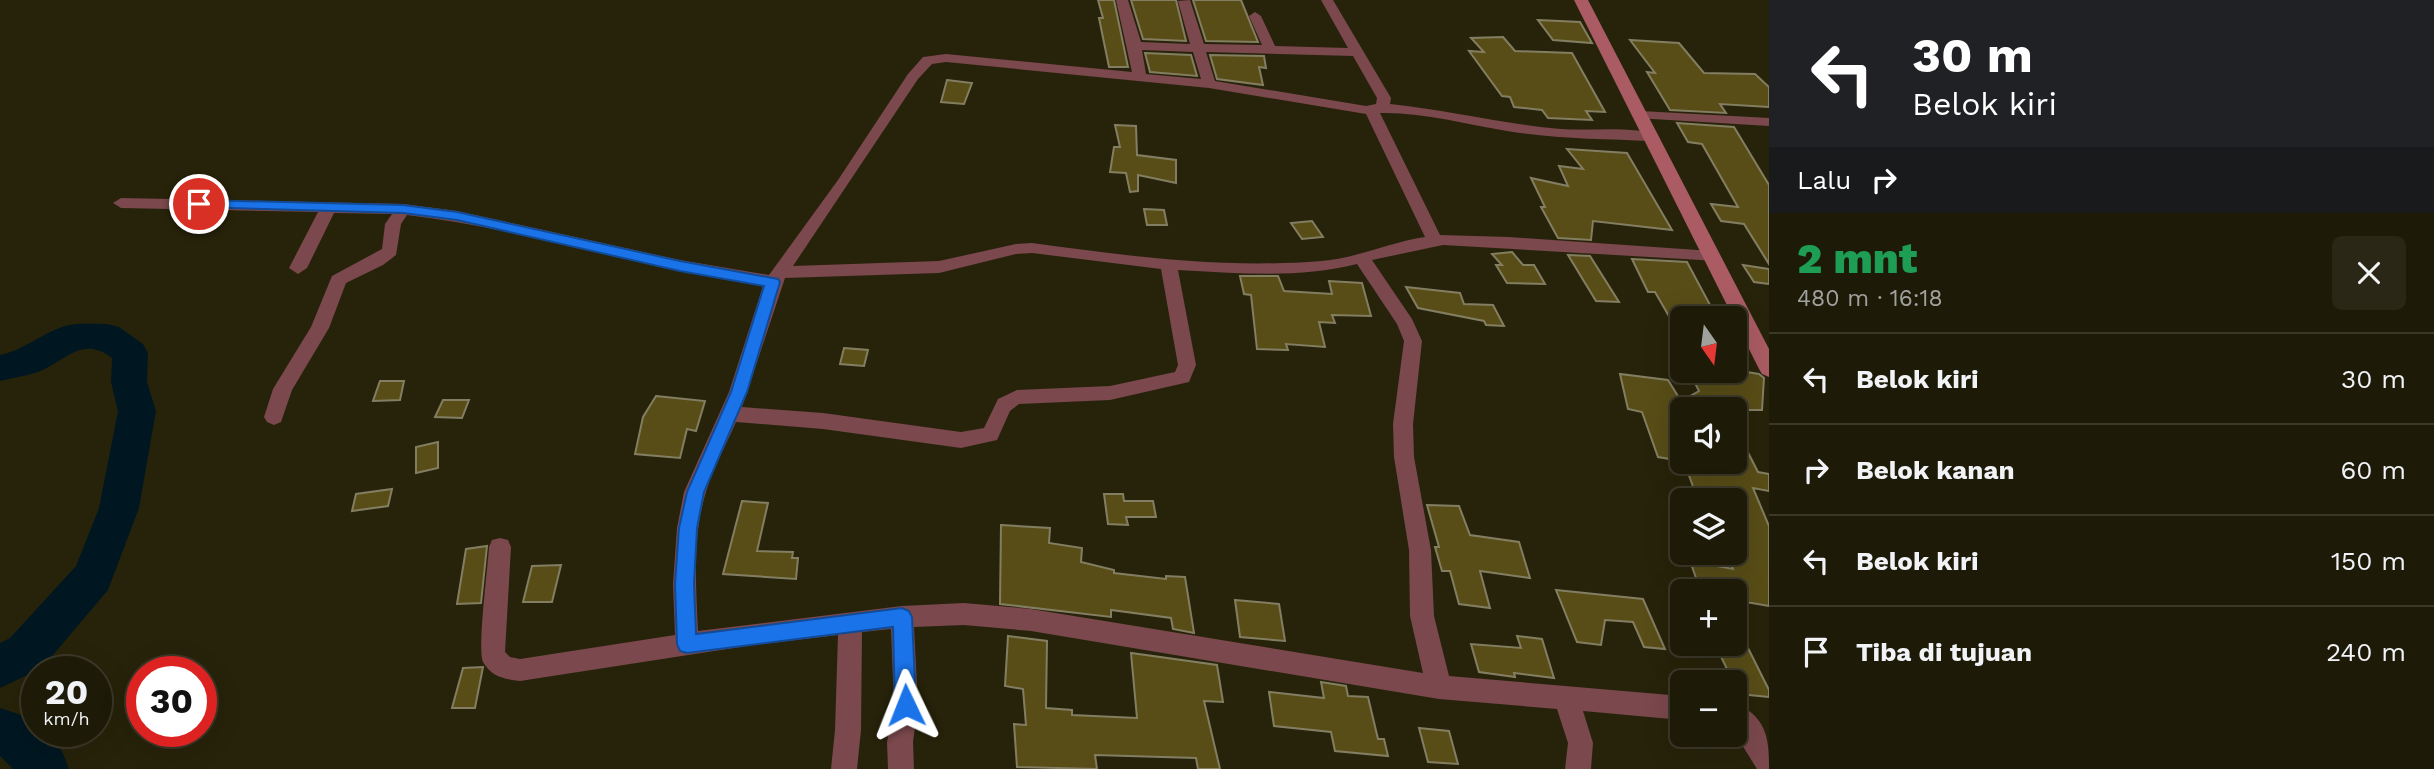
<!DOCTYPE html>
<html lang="id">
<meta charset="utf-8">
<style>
body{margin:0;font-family:"Work Sans",sans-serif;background:#2a2716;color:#f1f3f6;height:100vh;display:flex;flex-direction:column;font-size:26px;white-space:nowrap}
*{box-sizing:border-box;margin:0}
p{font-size:23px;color:#a0a19c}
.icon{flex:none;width:38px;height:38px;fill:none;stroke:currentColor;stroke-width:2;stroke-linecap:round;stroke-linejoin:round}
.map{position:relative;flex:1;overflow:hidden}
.panel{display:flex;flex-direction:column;background:#1d1a08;width:665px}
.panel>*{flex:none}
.banner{background:#202124;color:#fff;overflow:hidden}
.needle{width:46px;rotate:166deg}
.tools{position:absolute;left:1670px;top:306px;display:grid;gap:14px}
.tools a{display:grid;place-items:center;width:77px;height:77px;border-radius:10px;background:#1d1a08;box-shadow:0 7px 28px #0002,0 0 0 2px #3b3829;font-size:35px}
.speed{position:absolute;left:21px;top:656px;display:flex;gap:14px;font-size:35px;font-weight:700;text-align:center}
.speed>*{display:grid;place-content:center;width:91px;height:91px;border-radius:50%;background:#1d1a08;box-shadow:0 7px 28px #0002,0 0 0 2px #3b3829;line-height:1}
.speed small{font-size:18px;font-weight:400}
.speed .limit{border:10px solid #d22;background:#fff;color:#111}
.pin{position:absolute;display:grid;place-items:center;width:60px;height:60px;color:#fff;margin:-30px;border:4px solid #fff;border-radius:50%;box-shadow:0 2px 7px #0007}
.me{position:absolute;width:77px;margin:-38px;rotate:358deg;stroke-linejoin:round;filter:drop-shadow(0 0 5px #0008)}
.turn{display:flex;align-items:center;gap:24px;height:147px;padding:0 28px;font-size:32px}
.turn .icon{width:91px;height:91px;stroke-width:2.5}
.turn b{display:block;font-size:49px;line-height:60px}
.then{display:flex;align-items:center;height:66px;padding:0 28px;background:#0003;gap:14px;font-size:26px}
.round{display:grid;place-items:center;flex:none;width:74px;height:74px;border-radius:10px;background:#2a2716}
.head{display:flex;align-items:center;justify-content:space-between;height:119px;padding:0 28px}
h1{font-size:42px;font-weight:800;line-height:52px;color:#1e9e55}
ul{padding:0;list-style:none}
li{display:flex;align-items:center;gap:21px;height:91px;padding:0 28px;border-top:2px solid #3b3829}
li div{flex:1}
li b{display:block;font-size:26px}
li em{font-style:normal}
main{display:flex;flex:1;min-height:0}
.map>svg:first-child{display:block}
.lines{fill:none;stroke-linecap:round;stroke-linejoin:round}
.river{fill:#001721;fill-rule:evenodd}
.building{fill:#584d17;stroke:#837e62;stroke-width:2}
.street{fill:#7a484d;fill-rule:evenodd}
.secondary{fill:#aa5b64;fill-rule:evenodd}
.route{fill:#1a73e8;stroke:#114b97;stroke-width:2}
</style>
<main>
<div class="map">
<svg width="1769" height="769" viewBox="0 0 1769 769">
<rect width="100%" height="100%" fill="#27230a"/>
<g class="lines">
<!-- river -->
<g class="river">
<path d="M107,324L119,327L143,344L148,353L147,382L156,411L139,508L108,590L42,668L0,688V643L10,638L76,566L99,508L118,411L111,382L112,358C82,335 66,361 38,372C26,376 12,378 0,381V355C23,350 40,335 62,327C76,322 92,324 107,324Z"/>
<path d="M0,708L36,720L37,732H46L62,751L69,769H13L0,756Z"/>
</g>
</g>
<!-- building -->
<g class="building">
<path d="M1098,0H1114L1128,67H1109L1099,18H1103Z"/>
<path d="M1131,0H1176L1186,41L1143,39Z"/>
<path d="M1193,0H1241L1258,42L1206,41Z"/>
<path d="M1538,20L1580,22L1592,43L1553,40Z"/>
<path d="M1503,37L1515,51L1572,53L1605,112L1586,111L1592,120L1548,118L1542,110L1514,107L1510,97L1502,96L1469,51L1484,52L1471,38Z"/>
<path d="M1630,40L1679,43L1704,73L1755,74L1769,87V107L1720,104L1726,113L1670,110L1647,72L1655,73Z"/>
<path d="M1145,53L1191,55L1197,76L1150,72Z"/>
<path d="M1210,55L1264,56L1266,68L1259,67L1263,85L1217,79Z"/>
<path d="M947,80L972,83L964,104L941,102Z"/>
<path d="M1677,123L1734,127L1769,185V264L1744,224L1721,221L1711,204L1738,207L1702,144L1688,142Z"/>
<path d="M1115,125L1136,126L1137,155L1176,160V183L1138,175V191L1130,192L1126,173L1110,172L1114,147H1120Z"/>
<path d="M1567,149L1627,153L1672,230L1593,221L1591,240L1558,238L1541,207H1545L1531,178L1568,186L1559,166L1583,169Z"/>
<path d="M1144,209L1164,210L1167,225H1147Z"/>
<path d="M1312,221L1323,237L1302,239L1291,223Z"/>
<path d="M1512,252L1523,265H1534L1545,284L1507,283L1496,265H1502L1492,254Z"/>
<path d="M1568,255L1590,256L1619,302L1596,301Z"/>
<path d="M1632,259L1687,262L1717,318H1670L1655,292H1648Z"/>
<path d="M1743,265L1769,269V284L1754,282Z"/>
<path d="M1240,276H1278L1284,291L1332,294L1329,281L1362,283L1371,316L1332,315L1335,323L1319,322L1325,347L1286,344L1288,350L1257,349L1251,295L1244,294Z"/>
<path d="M1406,287L1460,293L1464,304L1493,305L1504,326L1486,325L1484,321L1418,308Z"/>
<path d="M844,348L868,350L864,366L840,364Z"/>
<path d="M1689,371H1741L1759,374L1764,378L1762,410H1682V461L1658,457L1642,412L1628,409L1620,374L1668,380L1681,401L1699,391Z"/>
<path d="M380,381H404L400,400L373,401Z"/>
<path d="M656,396L705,401L696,431L687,429L680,458L635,454L643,417Z"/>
<path d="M443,400H469L462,418L435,417Z"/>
<path d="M1734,425L1758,472L1769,474V491L1753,488L1769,526V606L1734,600V592H1701L1690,561L1733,569L1725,553H1734V500H1698L1684,462H1734Z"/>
<path d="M438,442V468L416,473V447Z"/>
<path d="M392,489L388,506L352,511L356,494Z"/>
<path d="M1104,494H1123L1124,501H1153L1156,517H1126L1128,525L1108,524Z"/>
<path d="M742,501L768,503L757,551L793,552L792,558H798L796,579L723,574Z"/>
<path d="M1427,505L1459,506L1470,535L1519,542L1530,578L1480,571L1490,608L1459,604L1450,571H1442L1435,547H1439Z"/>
<path d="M1001,525L1050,528L1049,543L1082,548L1081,562L1114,570V573L1166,579V576L1185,577L1194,633L1173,629L1171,618L1111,610V617L1000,604Z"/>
<path d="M487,546L481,603L457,604L466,549Z"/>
<path d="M561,565L552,602H523L532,566Z"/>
<path d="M1556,590L1643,599L1665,649L1644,647L1633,622L1605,620L1601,645L1577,642Z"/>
<path d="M1235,600L1279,604L1285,641L1240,637Z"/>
<path d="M1008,636L1047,641L1046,708L1072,710V715L1137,718L1131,653L1217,665L1223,702L1204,701L1220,769H1198L1196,758L1095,755L1097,769L1017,767L1014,724L1026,725L1023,689L1005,686Z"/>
<path d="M1517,636L1542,639L1554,678L1514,673L1515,677L1479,672L1471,644L1521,648Z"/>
<path d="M1715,644L1747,646L1769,690V697L1739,694Z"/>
<path d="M483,667L475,708H452L463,668Z"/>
<path d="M1321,682L1346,686L1348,696L1368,697L1378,739H1384L1388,756L1335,751L1331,732L1274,726L1269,692L1324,698Z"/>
<path d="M1419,728L1449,731L1458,764L1428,762Z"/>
</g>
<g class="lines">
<!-- street -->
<g class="street">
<path d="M1116,0H1128L1141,42L1190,44L1178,1L1190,0L1204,44L1262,45L1249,16L1255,12L1261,16L1275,46L1348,48L1321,0H1333L1391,98L1390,104C1448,110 1503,124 1561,129C1592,131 1627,126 1657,134L1659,137L1657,140L1652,141C1604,139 1555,139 1507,131C1465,124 1423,112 1380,113L1440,235L1509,237L1712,251L1720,257L1718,261L1443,245L1372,260L1412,319L1422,341L1413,424L1414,457L1431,550L1434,616L1449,676L1682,696V720L1583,711L1593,743L1591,769H1565L1568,743L1557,709L1439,699L1031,631L964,625L914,627L918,705L913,742L914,769H888L887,742L894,705L891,629L862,632L861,730L857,769H831L835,730L838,635L753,645L520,681C504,679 492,677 483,662C477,649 488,566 489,547L492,540L500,538L508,540L511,547L505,652L510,657L520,659L675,635L673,584L677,528L684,492L729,392L763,286C644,265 527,230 407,215L401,224L396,255L383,265L346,283L329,328L292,390L281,422L274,425L267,422L264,417L273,389L311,327L332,276L382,249L385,224L392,214L334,213L307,268L298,274L289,268L318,212L121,208L113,203L121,198L403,204L457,211L680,260L769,275L838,180L908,74L923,57L946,54L1132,72ZM1142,50L1193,52L1201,79L1146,74ZM1206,52L1353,56L1377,98L1376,104L1366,106L1215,81ZM946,62L1209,88L1366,114L1425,237C1391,242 1354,259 1321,261C1225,269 1127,256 1032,243L1016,244L939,261L793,266L918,79L932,64ZM1032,253L1161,269L1178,365L1175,372L1110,386L1017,390L998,399L984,428L961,432L823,413L742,407L785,278L939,273L1016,254ZM1357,264L1397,324L1404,341L1393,424L1394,457L1409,550L1410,616L1423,673L1031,609L964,603L902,606L698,631C696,586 692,536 706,492C713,468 726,445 736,422L823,429L961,448L997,440L1010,411L1019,404L1110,400L1189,382L1196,365L1178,270C1238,273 1298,279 1357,264Z"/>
<path d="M1641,111L1769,118V126L1636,118L1634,115L1636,112Z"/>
<path d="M1734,703C1767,716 1769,739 1769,769H1757L1734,732Z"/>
</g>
<!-- secondary -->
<path class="secondary" d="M1574,0H1588L1769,349V377L1762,374L1759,369Z"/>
</g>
<!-- route -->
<path class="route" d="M199,200L403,205L457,212L680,261L778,279L780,282L747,392L704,492L697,528L694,584L696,634L902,608L909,611L912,617L916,705L913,712L906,715L898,712L895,705L893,627L687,653L680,651L677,644L675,584L679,528L687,492L731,392L764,286L680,271L457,220L403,213L195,207L193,204Z"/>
</svg>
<div class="tools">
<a><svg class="needle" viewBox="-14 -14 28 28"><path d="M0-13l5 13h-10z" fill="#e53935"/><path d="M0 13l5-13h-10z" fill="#a0a19c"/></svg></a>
<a><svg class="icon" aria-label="sound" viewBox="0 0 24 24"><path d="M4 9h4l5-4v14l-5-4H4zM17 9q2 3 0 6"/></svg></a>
<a><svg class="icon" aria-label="layers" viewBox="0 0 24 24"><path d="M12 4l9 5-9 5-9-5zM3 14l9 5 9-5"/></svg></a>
<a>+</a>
<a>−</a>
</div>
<div class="speed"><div>20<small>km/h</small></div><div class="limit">30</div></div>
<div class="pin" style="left:199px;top:204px;background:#d93025"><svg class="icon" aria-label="arrive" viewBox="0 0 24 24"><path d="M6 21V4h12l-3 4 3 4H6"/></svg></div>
<svg class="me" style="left:906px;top:705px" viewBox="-20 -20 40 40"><path d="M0-17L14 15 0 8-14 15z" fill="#1a73e8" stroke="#fff" stroke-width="4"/></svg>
</div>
<section class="panel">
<div class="banner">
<div class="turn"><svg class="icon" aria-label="left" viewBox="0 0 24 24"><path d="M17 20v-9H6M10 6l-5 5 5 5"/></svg><div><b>30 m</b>Belok kiri</div></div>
<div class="then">Lalu<svg class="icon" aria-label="right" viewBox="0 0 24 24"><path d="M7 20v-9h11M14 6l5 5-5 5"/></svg></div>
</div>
<div class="head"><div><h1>2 mnt</h1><p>480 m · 16:18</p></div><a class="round"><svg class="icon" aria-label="close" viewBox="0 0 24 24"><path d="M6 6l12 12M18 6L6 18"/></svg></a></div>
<ul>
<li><svg class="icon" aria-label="left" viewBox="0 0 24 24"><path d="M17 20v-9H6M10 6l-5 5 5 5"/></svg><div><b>Belok kiri</b></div><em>30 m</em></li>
<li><svg class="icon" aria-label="right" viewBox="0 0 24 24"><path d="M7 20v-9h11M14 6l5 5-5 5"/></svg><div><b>Belok kanan</b></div><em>60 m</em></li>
<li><svg class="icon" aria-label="left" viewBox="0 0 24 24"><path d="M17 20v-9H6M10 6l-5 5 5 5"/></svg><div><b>Belok kiri</b></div><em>150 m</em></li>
<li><svg class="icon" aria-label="arrive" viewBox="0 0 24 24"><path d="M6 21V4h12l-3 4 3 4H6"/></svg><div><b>Tiba di tujuan</b></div><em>240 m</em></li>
</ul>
</section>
</main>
